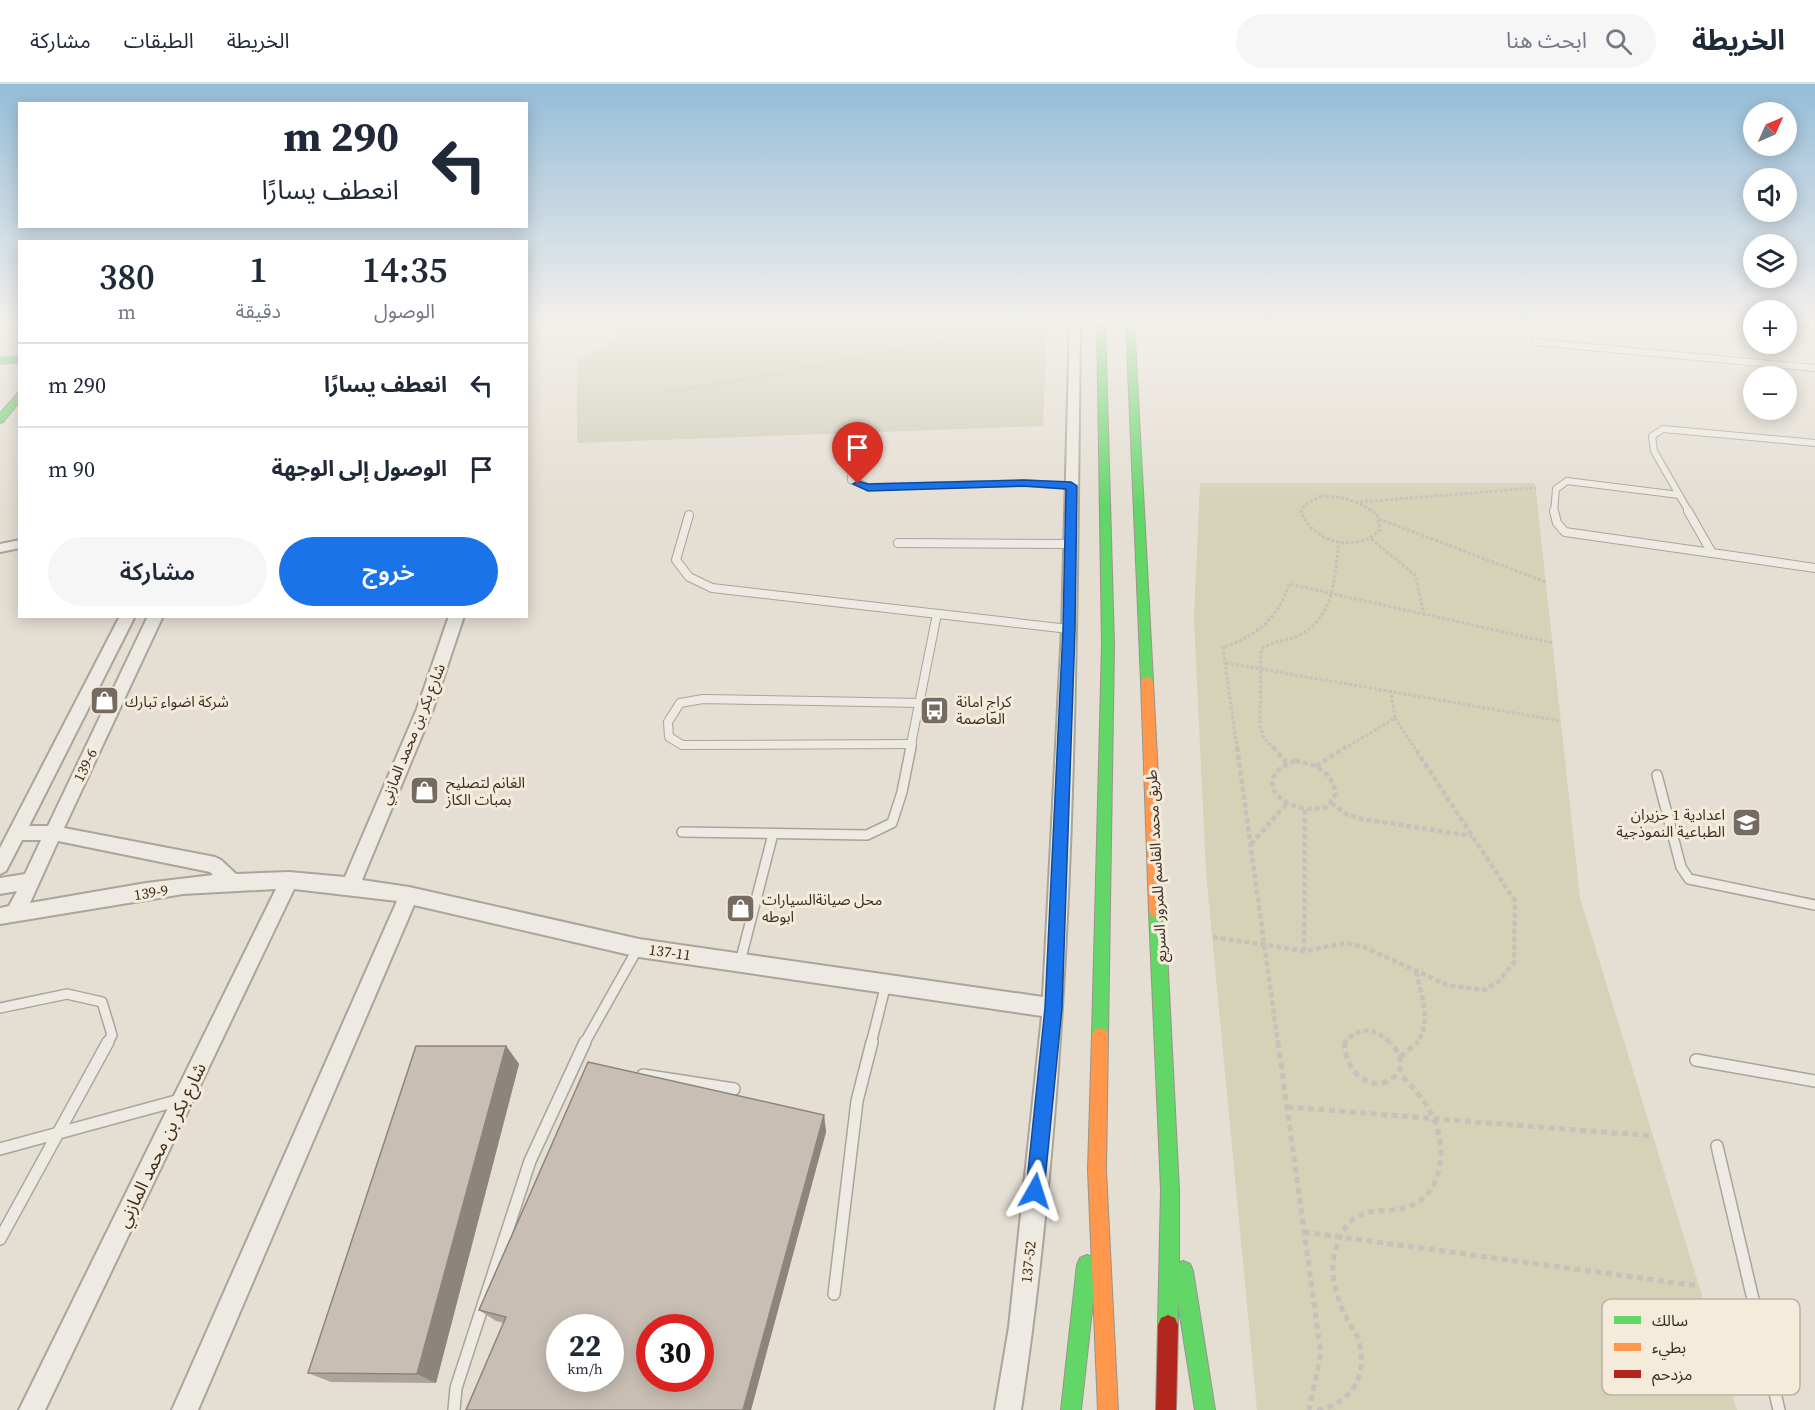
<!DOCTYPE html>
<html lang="ar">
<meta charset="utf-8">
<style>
body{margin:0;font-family:"Source Serif 4","Noto Sans Arabic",serif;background:#f6f6f7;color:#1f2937;direction:rtl;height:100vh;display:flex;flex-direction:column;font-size:22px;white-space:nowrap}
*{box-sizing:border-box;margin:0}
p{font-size:20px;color:#747a83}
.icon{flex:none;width:33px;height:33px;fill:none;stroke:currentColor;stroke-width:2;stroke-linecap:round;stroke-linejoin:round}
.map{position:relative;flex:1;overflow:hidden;direction:ltr}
.side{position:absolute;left:18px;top:156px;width:510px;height:378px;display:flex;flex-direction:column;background:#fff;border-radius:0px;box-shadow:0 3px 15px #0003;direction:rtl}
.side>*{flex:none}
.hud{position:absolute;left:18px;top:18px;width:510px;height:126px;border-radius:0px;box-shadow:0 3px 15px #0003;direction:rtl;background:#fff;color:#1f2937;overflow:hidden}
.needle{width:39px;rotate:45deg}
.tools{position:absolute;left:1743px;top:18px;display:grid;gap:12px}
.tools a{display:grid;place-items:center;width:54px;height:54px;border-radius:50%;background:#fff;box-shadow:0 3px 15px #0003;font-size:30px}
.speed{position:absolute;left:546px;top:1230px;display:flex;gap:12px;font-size:30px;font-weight:700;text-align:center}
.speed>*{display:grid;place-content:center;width:78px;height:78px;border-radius:50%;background:#fff;box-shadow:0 3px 15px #0003;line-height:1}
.speed small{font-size:15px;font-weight:400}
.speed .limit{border:9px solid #d22;background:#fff;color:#111}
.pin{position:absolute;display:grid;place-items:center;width:51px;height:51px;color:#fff;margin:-62px -26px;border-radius:50% 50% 50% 0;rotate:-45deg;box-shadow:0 0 6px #0007}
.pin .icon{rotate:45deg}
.me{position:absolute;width:66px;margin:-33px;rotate:6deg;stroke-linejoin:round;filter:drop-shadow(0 0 4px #0008)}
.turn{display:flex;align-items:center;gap:21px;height:126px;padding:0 30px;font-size:27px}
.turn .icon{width:78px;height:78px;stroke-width:2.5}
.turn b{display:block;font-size:42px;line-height:51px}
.eta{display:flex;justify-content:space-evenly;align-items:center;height:102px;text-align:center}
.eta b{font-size:36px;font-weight:600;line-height:42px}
.button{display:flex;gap:12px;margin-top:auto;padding:12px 30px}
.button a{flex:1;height:69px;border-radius:36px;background:#1a73e8;color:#fff;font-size:24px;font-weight:600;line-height:69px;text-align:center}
.button a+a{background:#f6f6f7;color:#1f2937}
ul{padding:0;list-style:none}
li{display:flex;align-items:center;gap:18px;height:84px;padding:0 30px;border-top:2px solid #e0e1e3}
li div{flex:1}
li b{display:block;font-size:22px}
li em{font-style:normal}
header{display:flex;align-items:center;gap:36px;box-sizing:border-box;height:84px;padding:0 30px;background:#fff;border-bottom:2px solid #e0e1e3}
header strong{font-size:28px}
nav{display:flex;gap:33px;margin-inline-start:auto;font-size:21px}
.search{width:420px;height:54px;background:#f6f6f7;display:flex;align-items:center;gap:15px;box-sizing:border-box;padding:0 21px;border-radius:33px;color:#747a83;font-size:22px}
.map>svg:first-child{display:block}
.green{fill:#d4d2b7}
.cemetery{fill:#cfcdb6}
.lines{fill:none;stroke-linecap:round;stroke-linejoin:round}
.lane-far3-casing{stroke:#aaa49b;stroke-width:8}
.lane-far2-casing{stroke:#aaa49b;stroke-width:10}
.lane-far1-casing{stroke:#aaa49b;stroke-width:12}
.lane-casing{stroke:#aaa49b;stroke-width:14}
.street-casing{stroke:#aaa49b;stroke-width:4}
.fast-casing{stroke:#9a938b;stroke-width:2}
.slow-casing{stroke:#9a938b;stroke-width:2}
.jam-casing{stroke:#9a938b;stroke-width:2}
.path-far2{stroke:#c6c1ba;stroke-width:3;stroke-dasharray:3 2;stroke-linecap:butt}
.path-far1{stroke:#c6c1ba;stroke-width:4.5;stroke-dasharray:5 3;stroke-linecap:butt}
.path{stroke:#c6c1ba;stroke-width:5;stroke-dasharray:6 4.5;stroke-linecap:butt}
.lane-far3{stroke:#edeae3;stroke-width:6}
.lane-far2{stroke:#edeae3;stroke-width:8}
.lane-far1{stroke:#edeae3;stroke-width:9}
.lane{stroke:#edeae3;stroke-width:11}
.street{fill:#edeae3;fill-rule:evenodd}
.fast{fill:#63d668;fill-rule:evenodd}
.slow{fill:#ff974d;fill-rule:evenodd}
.jam{fill:#b3261e;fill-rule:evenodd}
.wall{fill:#aca39b}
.shaded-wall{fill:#8c857e}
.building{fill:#c8beb4;stroke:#8c857e;stroke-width:1.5;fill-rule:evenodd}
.route{fill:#1a73e8;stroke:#114b97;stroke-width:1.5}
.labels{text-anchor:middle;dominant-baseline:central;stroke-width:6;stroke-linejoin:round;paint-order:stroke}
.poi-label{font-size:15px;fill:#3a2d23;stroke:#f4ebda;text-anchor:start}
.street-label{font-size:15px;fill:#3a2d23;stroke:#f4ebda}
.near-street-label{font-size:18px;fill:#3a2d23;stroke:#f4ebda}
.key{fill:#f4ebda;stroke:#bcb2a3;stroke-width:1.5}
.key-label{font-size:16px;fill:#3a2d23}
</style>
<header>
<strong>الخريطة</strong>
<div class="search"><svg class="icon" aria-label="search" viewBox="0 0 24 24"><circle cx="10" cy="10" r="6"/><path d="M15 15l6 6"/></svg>ابحث هنا</div>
<nav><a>الخريطة</a><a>الطبقات</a><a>مشاركة</a></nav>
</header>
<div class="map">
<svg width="1815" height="1326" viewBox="0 0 1815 1326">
<rect width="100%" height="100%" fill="#e4ded3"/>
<!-- green -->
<path class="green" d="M1200,399H1535L1580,814L1737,1326H1257L1206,788L1194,535Z"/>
<!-- cemetery -->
<path class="cemetery" d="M639,237H1047L1043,342L577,359V275L600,265Z"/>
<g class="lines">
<defs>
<g id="lane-far3">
<path d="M1535,258L1815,284"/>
<path d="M853,362L851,396L868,403L1023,399L1071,402"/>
<path d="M1554,428L1556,405L1567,397L1679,411"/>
<path d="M1689,428L1654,367L1652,352L1663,345L1815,359"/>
</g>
<g id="lane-far2">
<path d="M1554,427L1557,439L1565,448L1712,469"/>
<path d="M1688,427L1712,469L1815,484"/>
<path d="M689,431L676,476L689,493L712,504L1069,545"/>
<path d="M898,459L1070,460"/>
<path d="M912,660L682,661L669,653L668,638L680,619L703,615L920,619"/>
<path d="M910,665L937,530"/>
</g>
<g id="lane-far1">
<path d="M1657,691L1681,783L1689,795L1815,821"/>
<path d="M682,748L867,751L892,739L902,708L911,663"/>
<path d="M740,878L773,750"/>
<path d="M0,924L67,910L102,918L112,951L107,960"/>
<path d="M584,960L638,864"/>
<path d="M871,960L886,900"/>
</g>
<g id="lane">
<path d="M1696,976L1815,997"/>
<path d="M643,991L734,1005"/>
<path d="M1717,1062L1779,1326"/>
<path d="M0,1065L180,1016"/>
<path d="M0,1155L108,958"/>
<path d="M834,1210L857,1017L872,958"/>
<path d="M454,1326L456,1304L530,1077L585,958"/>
</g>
<g id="street">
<path d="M1070,237H1080C1076,600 1075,966 1021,1326H995L1009,1243L1042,932L639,873L414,821L198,1326H172L397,817L294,805L45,1326H19L276,805L183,810L0,840V824L9,822L17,807L0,810V794L25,790L41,756H22L6,787L0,790V764L120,532H135L29,742H48L148,532H163L64,744L215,773L221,776L236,790L289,788L345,793L417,625L449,532H464L433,625L362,796L409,803L639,855L1043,913L1062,545ZM58,757L210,788L213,791L146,799L30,819Z"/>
<path d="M1801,237H1813L1815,247Z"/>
<path d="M20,456V464L0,468V460Z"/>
</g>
<g id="fast">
<path d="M1097,237H1105L1114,561L1108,952L1106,958L1100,960L1094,958L1092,952L1102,561Z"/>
<path d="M1126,237H1134L1153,597L1147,602L1141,597Z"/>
<path d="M20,272V278L0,280V274Z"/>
<path d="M20,307V317L3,338L0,339V329Z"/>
<path d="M1157,820L1162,822L1165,827L1179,1106V1179L1183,1177L1190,1180L1193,1187L1215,1326H1195L1178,1219V1241L1175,1248L1168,1251L1161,1248L1158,1241L1161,1106L1149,827L1152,822Z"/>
<path d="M1087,1171L1094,1174L1097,1181L1081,1326H1061L1077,1181L1080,1174Z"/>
</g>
<g id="slow">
<path d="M1147,592L1153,597L1165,827L1162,832L1157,834L1152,832L1149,827L1141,597Z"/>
<path d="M1100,944L1106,946L1108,952L1106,1086L1118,1326H1098L1088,1086L1092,952L1094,946Z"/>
</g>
<path id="jam" d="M1168,1231L1175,1234L1178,1241L1176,1326H1156L1158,1241L1161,1234Z"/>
</defs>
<!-- lane-far3 casing -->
<use href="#lane-far3" class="lane-far3-casing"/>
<!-- lane-far2 casing -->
<use href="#lane-far2" class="lane-far2-casing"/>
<!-- lane-far1 casing -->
<use href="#lane-far1" class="lane-far1-casing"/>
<!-- lane casing -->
<use href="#lane" class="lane-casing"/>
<!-- street casing -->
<use href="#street" class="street-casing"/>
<!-- fast casing -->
<use href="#fast" class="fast-casing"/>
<!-- slow casing -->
<use href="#slow" class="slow-casing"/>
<!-- jam casing -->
<use href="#jam" class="jam-casing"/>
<!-- path-far2 -->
<g class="path-far2">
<path d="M663,308C797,289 928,257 1062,239"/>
<path d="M1321,412C1343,412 1360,417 1377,431L1380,446C1355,470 1314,459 1301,428L1304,421Z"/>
<path d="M1360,418L1536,404"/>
<path d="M1379,435L1546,498"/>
<path d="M1371,455L1415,491L1424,531"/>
<path d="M1226,579L1561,637"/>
<path d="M1395,634L1415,665"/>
<path d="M1237,665L1223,563C1256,553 1279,533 1289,500L1553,559"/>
<path d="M1274,665L1264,654L1260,642L1261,566C1271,557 1283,558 1295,553C1335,536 1334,495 1339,458"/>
<path d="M1344,665L1395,634L1391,608"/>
</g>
<!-- path-far1 -->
<g class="path-far1">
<path d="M1237,663L1278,960"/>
<path d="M1273,663L1286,678"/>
<path d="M1295,677C1316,680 1332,688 1336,710L1327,723C1317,725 1308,726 1298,723C1268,714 1261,689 1295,677Z"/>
<path d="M1316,682L1346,663"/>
<path d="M1331,719L1346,730L1362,735L1472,752"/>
<path d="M1251,760L1287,719"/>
<path d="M1213,853L1304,867L1346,859L1364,863L1447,901L1484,906L1499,897L1514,878L1515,817L1414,663"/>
<path d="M1304,867L1305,725"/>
<path d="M1416,888C1421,910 1433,940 1416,960"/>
<path d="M1344,960C1358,941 1375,944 1392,960"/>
</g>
<!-- path -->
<g class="path">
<path d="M1278,958L1321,1270L1309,1326"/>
<path d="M1345,958C1342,991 1383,1019 1402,982L1398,968L1390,958"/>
<path d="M1400,973L1418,958"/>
<path d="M1287,1023L1653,1052"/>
<path d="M1304,1148L1699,1202"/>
<path d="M1317,1326C1353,1320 1369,1289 1358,1255C1355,1247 1350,1241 1347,1235C1337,1215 1329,1191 1335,1169C1338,1156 1344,1141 1355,1134C1371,1123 1390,1129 1408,1123C1444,1110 1447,1064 1433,1033C1426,1017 1412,1003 1400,990"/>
</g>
<!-- lane-far3 -->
<use href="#lane-far3" class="lane-far3"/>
<!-- lane-far2 -->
<use href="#lane-far2" class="lane-far2"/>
<!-- lane-far1 -->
<use href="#lane-far1" class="lane-far1"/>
<!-- lane -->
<use href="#lane" class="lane"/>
<!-- street -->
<use href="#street" class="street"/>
<!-- fast -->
<use href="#fast" class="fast"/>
<!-- slow -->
<use href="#slow" class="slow"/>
<!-- jam -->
<use href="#jam" class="jam"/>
</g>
<!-- wall -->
<g class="wall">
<path d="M506,962L519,980L436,1299L331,1298L308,1289Z"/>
<path d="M824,1031L826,1048L751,1326H466L504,1239L496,1237L479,1226Z"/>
</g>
<!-- shaded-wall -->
<g class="shaded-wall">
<path d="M506,962L519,980L436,1299L417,1290Z"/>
<path d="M824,1031L826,1048L751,1326H743Z"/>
</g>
<!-- building -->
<g class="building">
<path d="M416,962H506L417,1290L308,1289Z"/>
<path d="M588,978L824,1031L743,1326H466L506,1233L479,1226ZM560,1244H610V1294H560ZM650,1244H700V1294H650Z"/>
</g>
<!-- sky -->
<linearGradient id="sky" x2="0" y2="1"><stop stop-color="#96bdd9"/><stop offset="0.56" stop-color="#f3f0eb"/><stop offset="1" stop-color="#f3f0eb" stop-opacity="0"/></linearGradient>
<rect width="1815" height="423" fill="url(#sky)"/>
<!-- route -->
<path class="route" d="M1023,396L1071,398L1077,402L1075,545L1062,924L1044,1107L1042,1113L1035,1116L1028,1113L1026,1107L1045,924L1063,545L1066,405L1023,402L868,407L853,400L858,397L868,400Z"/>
<!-- icons -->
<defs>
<symbol id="shop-square" viewBox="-11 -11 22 22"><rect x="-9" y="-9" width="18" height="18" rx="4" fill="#766b61" stroke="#f4ebda"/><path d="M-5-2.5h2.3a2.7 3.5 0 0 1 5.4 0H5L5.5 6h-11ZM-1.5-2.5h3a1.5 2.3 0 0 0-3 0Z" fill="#fff"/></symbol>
<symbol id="bus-square" viewBox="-11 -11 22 22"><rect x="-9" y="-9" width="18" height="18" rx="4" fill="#766b61" stroke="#f4ebda"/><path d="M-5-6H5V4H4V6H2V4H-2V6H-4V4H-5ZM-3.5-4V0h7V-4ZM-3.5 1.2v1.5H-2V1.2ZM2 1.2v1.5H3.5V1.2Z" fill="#fff"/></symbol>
<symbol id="school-square" viewBox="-11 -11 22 22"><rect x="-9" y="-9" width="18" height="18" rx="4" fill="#766b61" stroke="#f4ebda"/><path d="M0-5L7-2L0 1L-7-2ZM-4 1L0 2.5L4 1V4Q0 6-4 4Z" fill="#fff"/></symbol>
</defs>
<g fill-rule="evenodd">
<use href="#shop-square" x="88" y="600" width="33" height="33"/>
<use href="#bus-square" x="918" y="610" width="33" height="33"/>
<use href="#shop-square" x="408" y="690" width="33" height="33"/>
<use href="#school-square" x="1730" y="722" width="33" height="33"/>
<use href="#shop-square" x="724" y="808" width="33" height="33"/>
</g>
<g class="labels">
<!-- poi labels -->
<g class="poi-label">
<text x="125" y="617">شركة اضواء تبارك</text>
<text x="956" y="617">كراج امانة<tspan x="956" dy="17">العاصمة</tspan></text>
<text x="446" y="698">الغانم لتصليح<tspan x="446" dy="17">بمبات الكاز</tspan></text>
<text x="1725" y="730" text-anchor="end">اعدادية 1 حزيران<tspan x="1725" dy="17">الطباعية النموذجية</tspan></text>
<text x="762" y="815">محل صيانةالسيارات<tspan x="762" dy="17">ابوطه</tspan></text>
</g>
<!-- street labels -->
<g class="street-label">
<text transform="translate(412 650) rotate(-68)">شارع بكر بن محمد المازني</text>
<text transform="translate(85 681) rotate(-64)">139-6</text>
<text transform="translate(1156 782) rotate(-93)">طريق محمد القاسم للمرور السريع</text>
<text transform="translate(151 808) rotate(-9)">139-9</text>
<text transform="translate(670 868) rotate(8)">137-11</text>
<text transform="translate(1028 1178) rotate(-84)">137-52</text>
</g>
<!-- near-street labels -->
<g class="near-street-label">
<text transform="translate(161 1061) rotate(-64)">شارع بكر بن محمد المازني</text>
</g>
</g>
<!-- legend -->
<rect x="1602" y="1215" width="198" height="96" rx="9" class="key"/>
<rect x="1614" y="1232" width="27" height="8" fill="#63d668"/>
<rect x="1614" y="1259" width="27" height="8" fill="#ff974d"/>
<rect x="1614" y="1286" width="27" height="8" fill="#b3261e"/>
<g class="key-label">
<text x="1652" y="1242">سالك</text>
<text x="1652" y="1269">بطيء</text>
<text x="1652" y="1296">مزدحم</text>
</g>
</svg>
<div class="tools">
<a><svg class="needle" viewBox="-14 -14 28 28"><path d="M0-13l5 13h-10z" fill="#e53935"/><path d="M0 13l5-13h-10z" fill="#747a83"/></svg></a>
<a><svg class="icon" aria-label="sound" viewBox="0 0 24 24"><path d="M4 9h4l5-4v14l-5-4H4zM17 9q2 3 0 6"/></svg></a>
<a><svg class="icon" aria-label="layers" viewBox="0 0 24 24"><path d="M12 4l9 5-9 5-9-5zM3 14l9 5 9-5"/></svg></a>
<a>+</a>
<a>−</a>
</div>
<div class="speed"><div>22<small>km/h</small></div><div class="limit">30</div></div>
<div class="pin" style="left:858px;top:400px;background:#d93025"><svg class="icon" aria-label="arrive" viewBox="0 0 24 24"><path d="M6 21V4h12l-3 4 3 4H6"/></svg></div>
<svg class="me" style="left:1035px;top:1107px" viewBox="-20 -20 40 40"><path d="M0-17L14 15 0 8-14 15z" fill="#1a73e8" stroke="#fff" stroke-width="4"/></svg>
<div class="hud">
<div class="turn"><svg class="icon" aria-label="left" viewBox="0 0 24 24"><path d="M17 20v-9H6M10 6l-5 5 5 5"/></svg><div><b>290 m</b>انعطف يسارًا</div></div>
</div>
<section class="side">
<div class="eta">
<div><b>14:35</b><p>الوصول</p></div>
<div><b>1</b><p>دقيقة</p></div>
<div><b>380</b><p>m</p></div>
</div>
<ul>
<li><svg class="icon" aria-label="left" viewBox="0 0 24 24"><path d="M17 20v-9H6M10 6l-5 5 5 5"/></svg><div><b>انعطف يسارًا</b></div><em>290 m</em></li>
<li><svg class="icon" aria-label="arrive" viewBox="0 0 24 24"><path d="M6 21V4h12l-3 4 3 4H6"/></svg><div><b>الوصول إلى الوجهة</b></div><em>90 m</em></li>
</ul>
<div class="button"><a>خروج</a><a>مشاركة</a></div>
</section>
</div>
